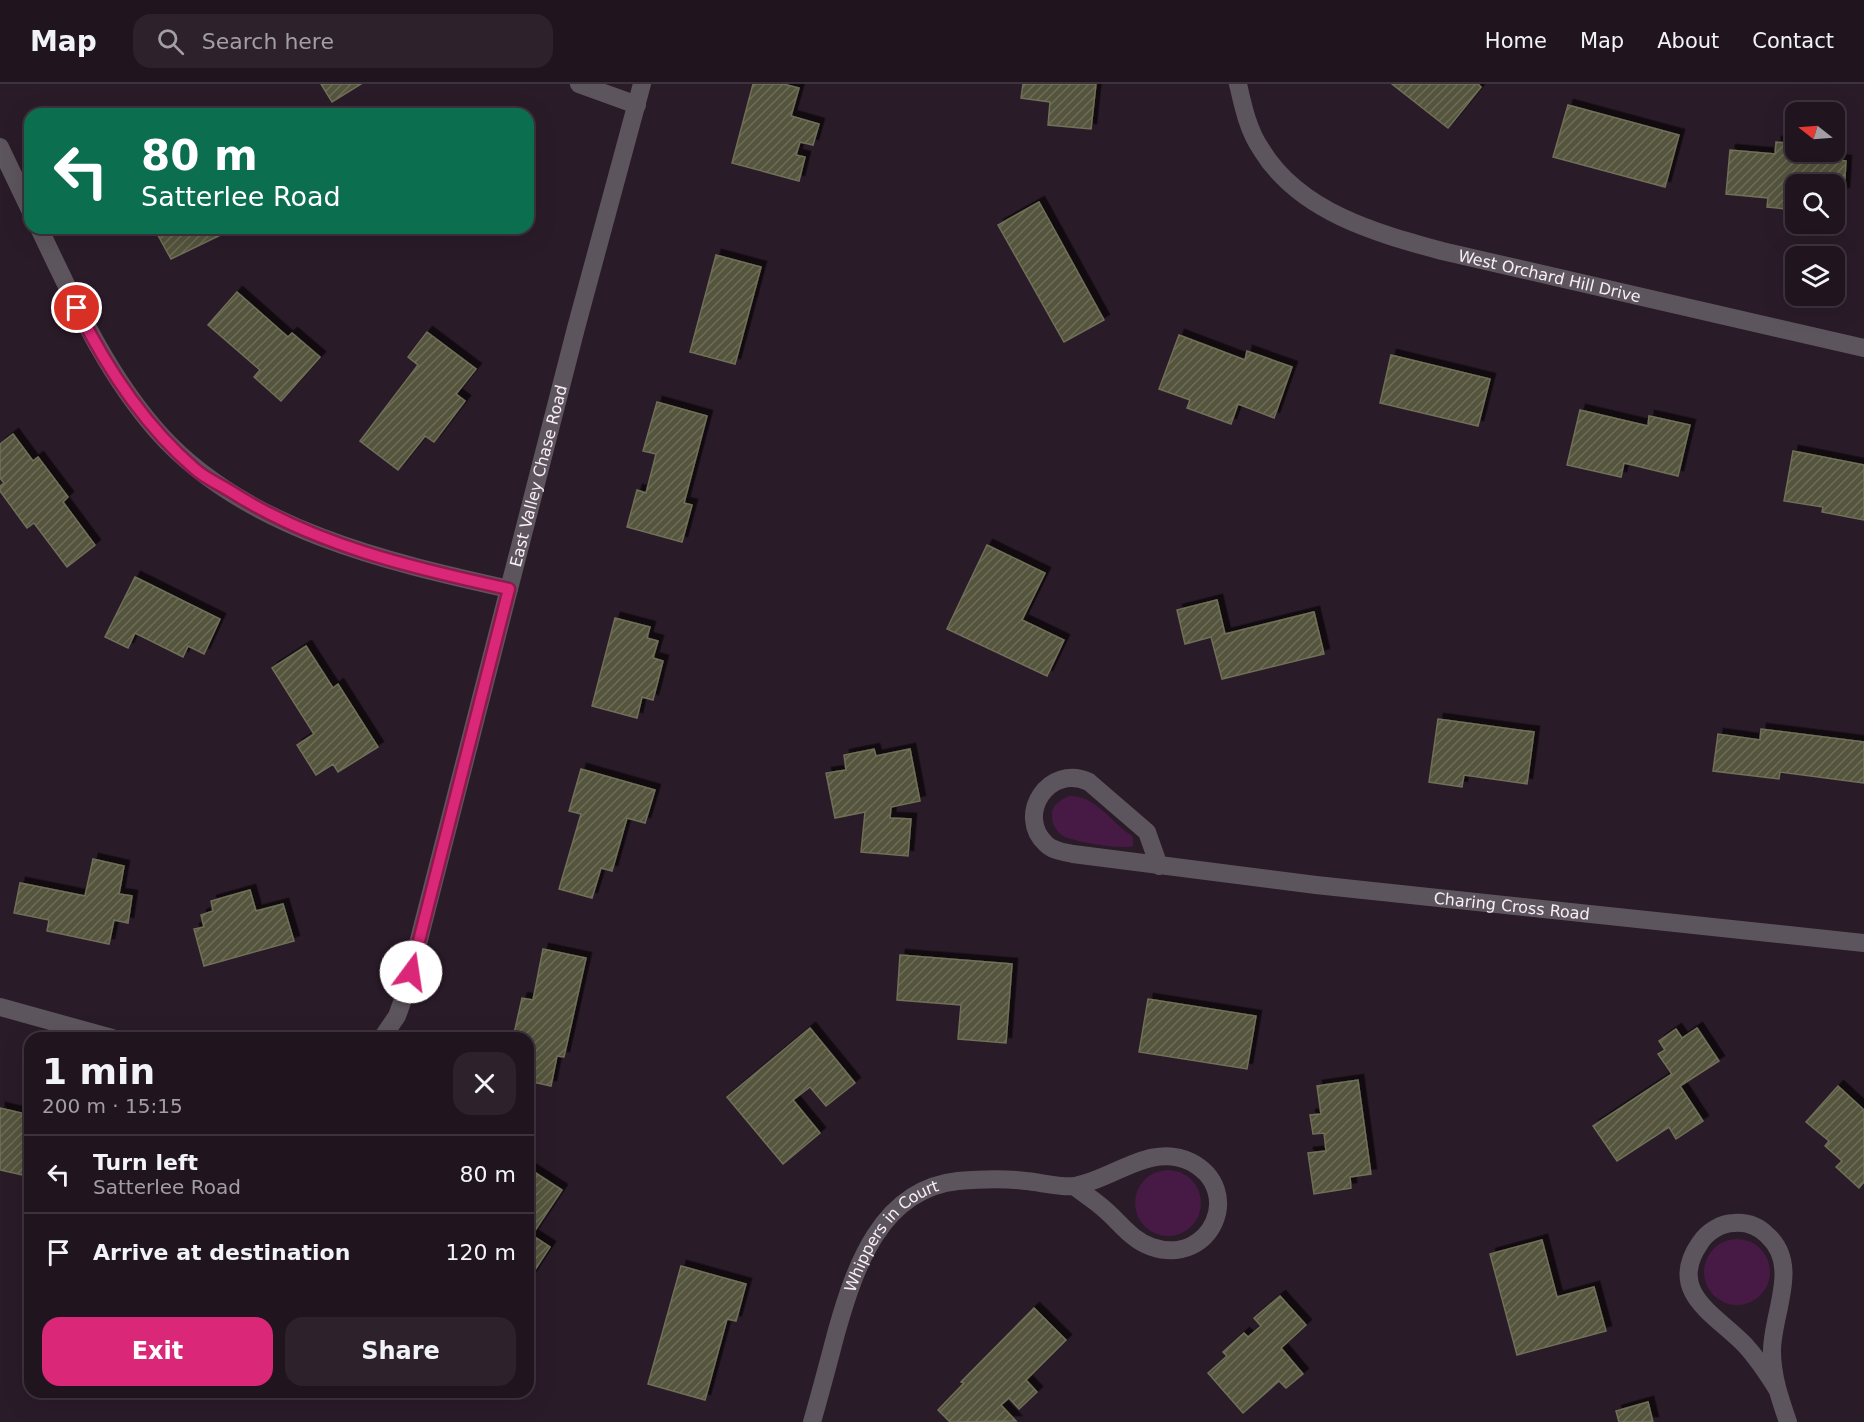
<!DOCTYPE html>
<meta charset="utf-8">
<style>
body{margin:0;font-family:"DejaVu Sans",sans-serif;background:#2d212c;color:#f1f3f6;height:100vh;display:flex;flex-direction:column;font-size:22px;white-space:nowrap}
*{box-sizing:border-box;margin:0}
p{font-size:20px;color:#a29ea4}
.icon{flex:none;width:33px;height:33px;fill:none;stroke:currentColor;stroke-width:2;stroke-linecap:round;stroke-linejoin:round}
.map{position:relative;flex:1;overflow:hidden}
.details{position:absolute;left:24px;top:948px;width:510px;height:366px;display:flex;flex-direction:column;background:#20141f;border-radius:18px;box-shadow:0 6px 24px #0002,0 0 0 2px #3d333d}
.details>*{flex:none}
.banner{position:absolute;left:24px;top:24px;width:510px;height:126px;border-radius:18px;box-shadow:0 6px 24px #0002,0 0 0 2px #3d333d;background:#0b6e4f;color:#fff;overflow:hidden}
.needle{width:39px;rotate:287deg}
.buttons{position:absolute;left:1785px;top:18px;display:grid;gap:12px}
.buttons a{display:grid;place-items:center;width:60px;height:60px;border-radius:12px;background:#20141f;box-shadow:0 6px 24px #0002,0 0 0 2px #3d333d;font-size:30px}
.pin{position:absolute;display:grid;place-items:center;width:51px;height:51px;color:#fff;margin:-26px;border:3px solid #fff;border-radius:50%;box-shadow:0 2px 6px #0007}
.me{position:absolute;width:66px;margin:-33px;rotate:14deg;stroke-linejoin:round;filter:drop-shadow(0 0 4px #0008)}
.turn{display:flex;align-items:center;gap:21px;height:126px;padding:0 18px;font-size:27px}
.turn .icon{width:78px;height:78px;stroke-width:2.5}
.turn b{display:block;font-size:42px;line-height:51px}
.round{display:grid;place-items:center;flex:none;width:63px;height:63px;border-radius:18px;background:#2d212c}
.headline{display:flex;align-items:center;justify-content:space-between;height:102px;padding:0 18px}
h1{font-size:36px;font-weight:800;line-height:45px}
.button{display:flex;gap:12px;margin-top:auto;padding:12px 18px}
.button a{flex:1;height:69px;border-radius:18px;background:#db2777;color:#fff;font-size:24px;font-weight:800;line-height:69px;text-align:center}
.button a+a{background:#2d212c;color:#f1f3f6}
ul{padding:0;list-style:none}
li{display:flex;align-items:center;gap:18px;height:78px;padding:0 18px;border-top:2px solid #3d333d}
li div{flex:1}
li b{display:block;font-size:22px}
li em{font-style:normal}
header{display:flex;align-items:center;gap:36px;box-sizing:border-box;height:84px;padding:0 30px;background:#20141f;border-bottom:2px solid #3d333d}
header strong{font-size:28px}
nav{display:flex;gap:33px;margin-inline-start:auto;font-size:21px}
.search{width:420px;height:54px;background:#2d212c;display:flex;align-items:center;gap:15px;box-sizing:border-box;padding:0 21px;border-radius:18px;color:#a29ea4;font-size:22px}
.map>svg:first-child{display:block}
.green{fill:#461a44}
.building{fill:url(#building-hatch);stroke:#707058;stroke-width:1.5;filter:url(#shadow)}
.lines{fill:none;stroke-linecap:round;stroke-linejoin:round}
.minor{stroke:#5d555d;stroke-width:18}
.route-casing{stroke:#8e194d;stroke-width:15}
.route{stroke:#db2777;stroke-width:10}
.labels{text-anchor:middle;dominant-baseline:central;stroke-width:6;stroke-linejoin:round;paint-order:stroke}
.street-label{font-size:16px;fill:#f9eef8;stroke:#0f080e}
</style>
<header>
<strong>Map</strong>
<div class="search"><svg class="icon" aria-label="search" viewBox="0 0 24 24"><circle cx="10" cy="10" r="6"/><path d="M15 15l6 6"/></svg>Search here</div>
<nav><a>Home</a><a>Map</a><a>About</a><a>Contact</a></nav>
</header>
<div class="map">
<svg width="1864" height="1338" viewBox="0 0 1864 1338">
<defs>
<pattern id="building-hatch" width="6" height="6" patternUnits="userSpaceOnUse" patternTransform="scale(1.5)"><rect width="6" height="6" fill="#54543d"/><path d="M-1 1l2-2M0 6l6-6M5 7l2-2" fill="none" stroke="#6d6d5a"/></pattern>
<filter id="shadow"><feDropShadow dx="5.5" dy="-5.5" stdDeviation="0" flood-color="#0009"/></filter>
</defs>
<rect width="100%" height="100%" fill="#2a1b29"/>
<!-- green -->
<g class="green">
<path d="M1069,712C1096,711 1110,738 1131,751L1133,754V762C1123,766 1074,758 1063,752C1056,747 1052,741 1052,732C1051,721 1059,717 1069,712Z"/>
<circle cx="1168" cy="1119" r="33"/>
<circle cx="1737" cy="1188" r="33"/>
</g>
<!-- building -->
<g class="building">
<path d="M321,0H361L332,18Z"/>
<path d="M753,0H783L799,4L791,32L819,40L813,61L800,58L796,71L805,73L799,97L732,79Z"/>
<path d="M1023,0H1096L1091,45L1048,41L1050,18L1021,14Z"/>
<path d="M1392,0H1478L1481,3L1448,44Z"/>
<path d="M1568,21L1679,51L1665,103L1553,73Z"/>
<path d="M1776,58L1796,60V68H1816V74L1846,77L1844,109L1834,108V100H1796V126L1767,123L1768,114L1726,110L1730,66L1775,70Z"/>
<path d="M1039,118L1104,236L1064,258L998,141Z"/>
<path d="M154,144H235L171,175Z"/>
<path d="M716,171L761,183L735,280L690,268Z"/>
<path d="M237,208L288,253L292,249L320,273L281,317L254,293L260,286L208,241Z"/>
<path d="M427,248L476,285L456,310L465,317L434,358L425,352L398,386L360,357L418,281L408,273Z"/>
<path d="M1179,251L1245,276L1247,267L1292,283L1274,334L1238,320L1231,340L1187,324L1190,316L1159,305Z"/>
<path d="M1391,271L1490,295L1478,342L1380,319Z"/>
<path d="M657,318L707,332L684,419L692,421L682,458L627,443L637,406L646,409L656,370L643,367Z"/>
<path d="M1580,326L1648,342L1649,332L1690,341L1678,392L1624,379L1621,393L1567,381Z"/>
<path d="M13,350L33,377L38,373L68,413L63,418L95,461L67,483L34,439L27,444L0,407V402L4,399L0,394V360Z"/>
<path d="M1793,367L1864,381V436L1822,428L1823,423L1784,417Z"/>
<path d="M987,461L1045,489L1022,536L1064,556L1047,592L947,545Z"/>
<path d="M135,493L220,535L204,570L188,562L183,573L135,549L128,564L105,553Z"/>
<path d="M1217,516L1225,550L1314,528L1324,570L1222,595L1211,553L1185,560L1177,526Z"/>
<path d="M615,534L650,543L647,554L658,557L653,574L663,577L653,616L642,613L637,634L592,622Z"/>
<path d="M306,562L333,604L338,600L378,663L338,688L333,680L316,691L297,661L314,650L272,584Z"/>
<path d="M1438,635L1534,648L1527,700L1464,691L1462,703L1429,698Z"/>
<path d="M1761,645L1864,658V699L1780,688L1779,695L1713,687L1718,650L1760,656Z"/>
<path d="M874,665L876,672L910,665L920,717L891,723L890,734L911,735L908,772L861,768L865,728L835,734L826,689L846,686L844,671Z"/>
<path d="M581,685L655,706L645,739L627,734L612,787L601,784L592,814L559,805L581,730L569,727Z"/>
<path d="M93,775L124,782L119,810L132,812L128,839L114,836L109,860L47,847L49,836L14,829L20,799L85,812Z"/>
<path d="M250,806L256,827L283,820L294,857L204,882L194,845L204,843L201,831L213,827L211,817Z"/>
<path d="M543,865L586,874L564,973L557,972L551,1002L528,997V954H513L522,914L533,916Z"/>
<path d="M900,871L1012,880L1006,959L958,955L961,921L897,916Z"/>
<path d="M1148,915L1256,932L1247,985L1139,968Z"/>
<path d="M810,944L855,999L826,1022L810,1003L793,1016L820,1049L783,1080L727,1013Z"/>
<path d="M1697,944L1719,977L1680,1002L1703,1037L1676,1055L1669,1043L1617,1077L1593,1042L1672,990L1658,970L1665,966L1659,957L1676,945L1682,954Z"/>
<path d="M1358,996L1371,1090L1350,1093L1351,1104L1314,1110L1308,1069L1326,1067L1324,1049L1313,1050L1310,1031L1321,1030L1317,1002Z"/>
<path d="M1838,1002L1864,1026V1098L1859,1104L1836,1083L1842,1077L1825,1062L1829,1057L1806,1038Z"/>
<path d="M0,1024L30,1031V1060L23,1091L0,1086Z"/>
<path d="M528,1084L562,1106L532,1151L550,1163L529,1195Z"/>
<path d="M1542,1156L1557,1213L1594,1203L1606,1247L1517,1271L1490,1170Z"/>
<path d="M681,1182L746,1200L736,1237L727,1235L705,1316L648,1300Z"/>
<path d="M1280,1212L1306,1241L1281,1264L1303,1290L1286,1304L1279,1297L1243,1329L1208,1289L1227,1272L1223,1268L1244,1249L1248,1253L1261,1242L1254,1234Z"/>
<path d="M1034,1224L1066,1256L1026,1296L1037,1308L1019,1325L1009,1314L1001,1321L1016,1337L950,1338L938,1326L964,1299L961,1298Z"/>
<path d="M1648,1318L1653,1338H1619L1616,1327Z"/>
</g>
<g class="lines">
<!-- minor -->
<g class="minor">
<path d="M579,0L637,21"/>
<path id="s1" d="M1238,0C1243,22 1248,46 1261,65C1299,128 1376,149 1442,167L1864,264"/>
<path d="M0,63L30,126"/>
<path d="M39,144C73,215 105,288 158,348C244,445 387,478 509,505"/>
<path id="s2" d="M1159,782L1147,748L1089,698C1049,679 1015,731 1046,760C1053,767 1064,768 1073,770L1316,801L1864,859"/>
<path d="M0,923L112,954"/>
<path id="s3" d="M382,954L397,932L405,910L576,244L642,0"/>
<path d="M1777,1305C1767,1289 1757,1274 1745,1261C1715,1230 1666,1208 1700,1159C1707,1148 1721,1139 1734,1139C1746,1138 1758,1142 1767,1151C1801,1181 1772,1229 1772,1267C1772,1292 1780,1315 1788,1338"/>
<path id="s4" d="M812,1338C821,1307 829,1276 837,1246C855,1183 881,1105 958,1097C980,1095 1003,1094 1026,1097C1039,1098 1062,1104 1075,1102C1114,1095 1151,1058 1191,1078C1245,1106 1211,1183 1152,1163C1131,1156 1120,1138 1103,1124C1094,1116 1084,1110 1074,1102"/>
</g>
</g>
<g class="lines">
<defs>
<path id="route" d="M77,224C106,283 145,342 195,385C205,394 219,400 230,407C314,461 412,484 509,505L411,888"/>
</defs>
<!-- route casing -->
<use href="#route" class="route-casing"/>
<!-- route -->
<use href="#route" class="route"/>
</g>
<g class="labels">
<!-- street labels -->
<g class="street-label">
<text stroke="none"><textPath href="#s1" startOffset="393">West Orchard Hill Drive</textPath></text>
<text stroke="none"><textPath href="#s3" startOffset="585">East Valley Chase Road</textPath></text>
<text stroke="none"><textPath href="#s2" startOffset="692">Charing Cross Road</textPath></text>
<text stroke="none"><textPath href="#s4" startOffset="208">Whippers in Court</textPath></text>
</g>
</g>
</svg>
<div class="buttons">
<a><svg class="needle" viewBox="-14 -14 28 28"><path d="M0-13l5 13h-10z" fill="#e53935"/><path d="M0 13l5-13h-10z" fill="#a29ea4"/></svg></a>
<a><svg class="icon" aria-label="search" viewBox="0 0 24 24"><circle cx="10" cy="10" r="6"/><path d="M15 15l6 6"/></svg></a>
<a><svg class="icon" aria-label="layers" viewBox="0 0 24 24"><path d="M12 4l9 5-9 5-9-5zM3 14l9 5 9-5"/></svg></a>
</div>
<div class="pin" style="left:77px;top:224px;background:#d93025"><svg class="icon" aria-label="arrive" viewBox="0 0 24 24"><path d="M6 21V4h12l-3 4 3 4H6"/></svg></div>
<svg class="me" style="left:411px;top:888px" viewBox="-20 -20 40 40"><circle r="19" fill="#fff"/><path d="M0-13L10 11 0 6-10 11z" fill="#db2777"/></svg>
<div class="banner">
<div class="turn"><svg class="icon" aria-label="left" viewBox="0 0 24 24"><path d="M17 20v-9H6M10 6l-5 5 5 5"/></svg><div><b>80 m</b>Satterlee Road</div></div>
</div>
<section class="details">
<div class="headline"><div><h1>1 min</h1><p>200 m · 15:15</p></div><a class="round"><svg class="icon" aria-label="close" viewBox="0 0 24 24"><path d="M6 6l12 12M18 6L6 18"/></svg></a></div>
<ul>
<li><svg class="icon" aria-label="left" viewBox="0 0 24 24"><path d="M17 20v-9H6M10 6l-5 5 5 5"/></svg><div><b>Turn left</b><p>Satterlee Road</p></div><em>80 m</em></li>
<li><svg class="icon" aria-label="arrive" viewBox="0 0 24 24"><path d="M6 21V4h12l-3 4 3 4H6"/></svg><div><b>Arrive at destination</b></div><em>120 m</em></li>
</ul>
<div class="button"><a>Exit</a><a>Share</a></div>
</section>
</div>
